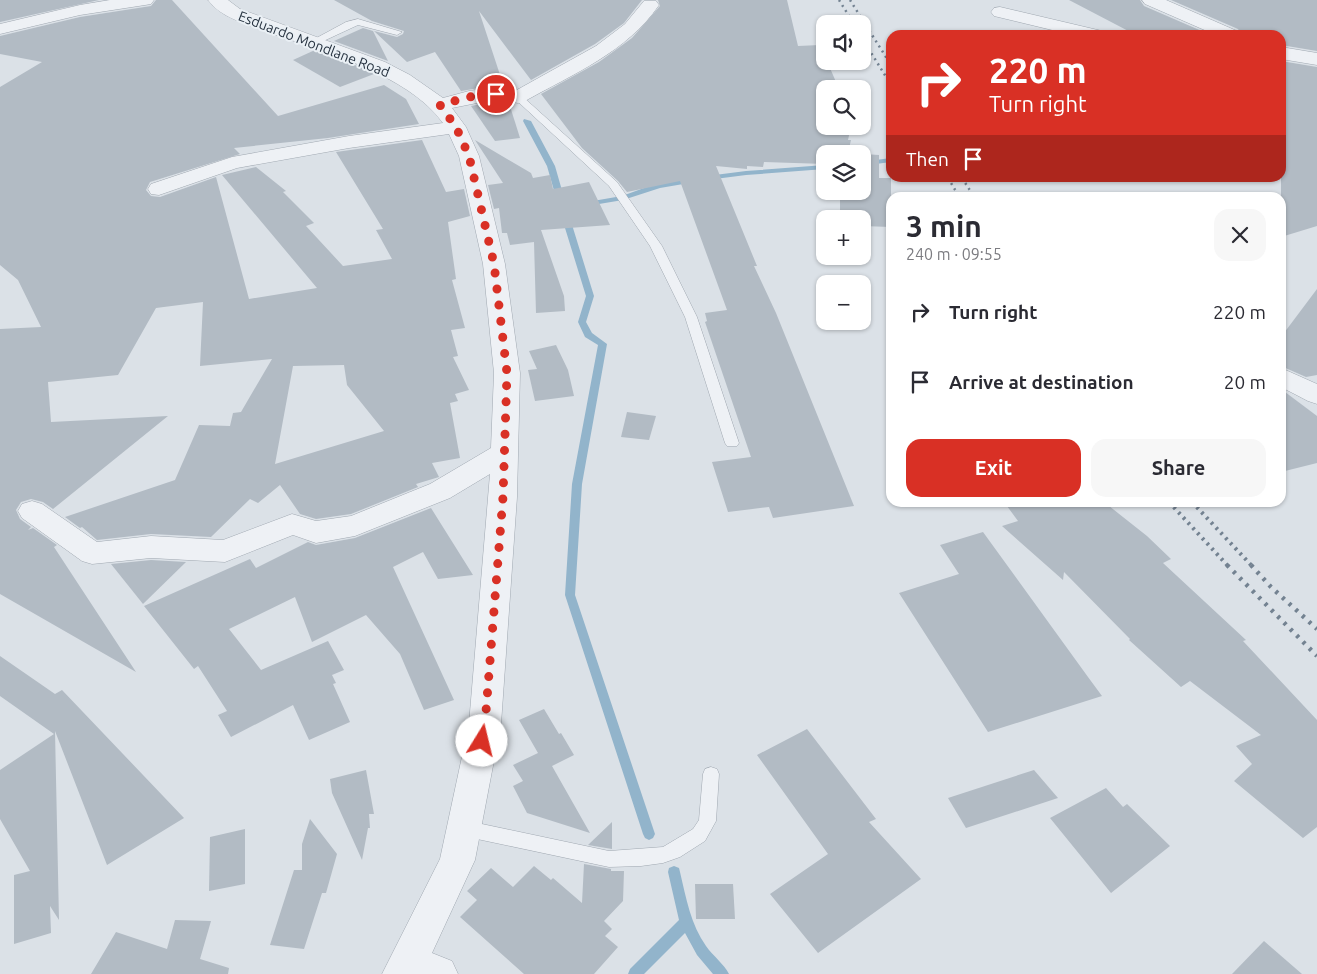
<!DOCTYPE html>
<meta charset="utf-8">
<style>
body{margin:0;font-family:Ubuntu,sans-serif;background:#f7f7f7;color:#2b2b33;height:100vh;display:flex;flex-direction:column;font-size:19px;white-space:nowrap}
*{box-sizing:border-box;margin:0}
p{font-size:16px;color:#7c7c81}
.icon{flex:none;width:28px;height:28px;fill:none;stroke:currentColor;stroke-width:2;stroke-linecap:round;stroke-linejoin:round}
.map{position:relative;flex:1;overflow:hidden}
.details{position:absolute;left:886px;top:192px;width:400px;height:315px;display:flex;flex-direction:column;background:#fff;border-radius:15px;box-shadow:0 1px 4px #0004}
.details>*{flex:none}
.guide{position:absolute;left:886px;top:30px;width:400px;height:152px;border-radius:15px;box-shadow:0 1px 4px #0004;background:#d93025;color:#fff;overflow:hidden}
.fabs{position:absolute;left:816px;top:15px;display:grid;gap:10px}
.fabs a{display:grid;place-items:center;width:55px;height:55px;border-radius:10px;background:#fff;box-shadow:0 1px 4px #0004;font-size:25px}
.pin{position:absolute;display:grid;place-items:center;width:42px;height:42px;color:#fff;margin:-21px;border:2px solid #fff;border-radius:50%;box-shadow:0 1px 5px #0007}
.me{position:absolute;width:55px;margin:-28px;rotate:9deg;stroke-linejoin:round;filter:drop-shadow(0 0 4px #0008)}
.turn{display:flex;align-items:center;gap:18px;height:105px;padding:0 20px;font-size:22px}
.turn .icon{width:65px;height:65px;stroke-width:2.5}
.turn b{display:block;font-size:35px;line-height:42px}
.then{display:flex;align-items:center;height:48px;padding:0 20px;background:#0003;gap:10px;font-size:19px}
.round{display:grid;place-items:center;flex:none;width:52px;height:52px;border-radius:15px;background:#f7f7f7}
.summary{display:flex;align-items:center;justify-content:space-between;height:85px;padding:0 20px}
h1{font-size:30px;font-weight:700;line-height:38px}
.primary-button{display:flex;gap:10px;margin-top:auto;padding:10px 20px}
.primary-button a{flex:1;height:58px;border-radius:15px;background:#d93025;color:#fff;font-size:20px;font-weight:700;line-height:58px;text-align:center}
.primary-button a+a{background:#f7f7f7;color:#2b2b33}
ul{padding:0;list-style:none}
li{display:flex;align-items:center;gap:15px;height:70px;padding:0 20px}
li div{flex:1}
li b{display:block;font-size:19px}
li em{font-style:normal}
.map>svg:first-child{display:block}
.lines{fill:none;stroke-linecap:round;stroke-linejoin:round}
.stream{fill:#92b4cb;fill-rule:evenodd}
.building{fill:#b2bbc4;fill-rule:evenodd}
.service-casing{stroke:#a0a8b1;stroke-width:1}
.minor-casing{stroke:#a0a8b1;stroke-width:1}
.service{fill:#eef1f5;fill-rule:evenodd}
.minor{fill:#eef1f5;fill-rule:evenodd}
.rail-far2{stroke:#738291;stroke-width:2.5;stroke-dasharray:2 4;stroke-linecap:butt}
.rail-far1{stroke:#738291;stroke-width:4;stroke-dasharray:2.5 4.5;stroke-linecap:butt}
.rail{stroke:#738291;stroke-width:4.5;stroke-dasharray:3 6;stroke-linecap:butt}
.route{stroke:#d93025;stroke-width:9;stroke-dasharray:0 16.2}
.labels{text-anchor:middle;dominant-baseline:central;stroke-width:4;stroke-linejoin:round;paint-order:stroke}
.street-label{font-size:14px;fill:#24303e;stroke:#eaf0f5}
</style>
<div class="map">
<svg width="1317" height="974" viewBox="0 0 1317 974">
<rect width="100%" height="100%" fill="#dbe1e7"/>
<g class="lines">
<!-- stream -->
<g class="stream">
<path d="M524,119L531,121L555,166L565,201L564,203H561L557,201L547,166L523,121Z"/>
<path d="M891,158V162L868,165L864,163L868,161Z"/>
<path d="M825,165V169L746,175L707,180L703,178L707,176L746,171Z"/>
<path d="M692,178H695V182L660,188L623,200L587,206L583,204L587,202L622,196L655,184Z"/>
<path d="M562,213H568L569,215L594,296L586,322L592,333L607,344L582,484L575,595L655,834L653,838L649,840L645,838L643,834L565,595L572,484L598,345L585,337L578,322L586,296L561,215Z"/>
<path d="M674,866L679,868L680,872C686,898 691,925 706,946C713,956 724,964 729,974H713L697,955L685,933L644,974H628L630,969L679,920L668,872L669,868Z"/>
</g>
</g>
<!-- building -->
<g class="building">
<path d="M0,0H99L0,22Z"/>
<path d="M156,0H172L278,116L384,85L406,99L419,124L328,138L234,148L240,154L150,182L146,190L151,196L160,197L216,177L249,299L317,288L222,175L256,167L286,191L283,192L314,223L306,226L343,266L392,259L376,230L383,229L336,152L422,140L446,192L464,189L470,216L448,222L456,279L452,280L465,328L451,330L458,356L453,357L469,390L455,394L458,401L450,403L460,458L432,463L439,477L416,484L418,487L351,514L316,519L300,514L280,485L258,503L250,499L211,537L151,534L97,540L82,527L80,528L65,517L175,480L199,425L230,426L233,413L241,412L272,359L200,366L203,302L156,308L118,375L48,382L51,422L168,416L53,509L43,502L31,499L21,502L16,510L20,519L31,527L28,530L33,528L57,545L54,547L136,672L0,594V329L41,327L18,280L0,265V87L42,62L0,54V36L80,17L151,6ZM344,365L347,385L384,431L275,464L293,366Z"/>
<path d="M334,0H642L624,23L595,44L531,80L479,11L504,87L497,85L461,91L435,52L407,62L374,31L397,37L403,34L404,31L372,21Z"/>
<path d="M658,0H787L798,46L820,45L825,61H827L839,89H825V126H851L848,140H851L848,153L879,155V178H891V227L862,226V212L840,211V191H862V154H825V164L764,162L763,167L747,166V169L716,166L757,266H754L776,313L854,506L773,518L769,507L728,512L712,462L751,457L705,322L707,321L705,313L727,310L680,181L627,192L618,181L582,148L541,94L599,62L632,38L660,6Z"/>
<path d="M1069,0H1140L1144,6L1211,35H1136Z"/>
<path d="M1171,0H1317V51L1281,45V35H1242L1238,29Z"/>
<path d="M363,28L373,31L388,61L334,41Z"/>
<path d="M315,50L360,67L374,74L340,87L293,60Z"/>
<path d="M1281,61L1317,67V226L1281,237Z"/>
<path d="M497,101L509,103L520,138L495,141L471,106Z"/>
<path d="M475,140L531,173L533,178L550,175L553,189L589,182L610,225L541,230L564,296L565,311L536,313L534,242L510,245L507,233H502L499,208L494,209L488,185L503,183Z"/>
<path d="M1317,289V375L1306,377L1281,366V337Z"/>
<path d="M556,345L568,370L574,396L535,401L528,370L537,369L529,351Z"/>
<path d="M1281,389L1317,416V463L1281,472Z"/>
<path d="M627,412L656,416L649,440L621,437Z"/>
<path d="M1004,502H1104L1147,536L1171,559L1163,563L1246,640L1243,641L1317,720V827L1303,838L1234,781L1252,764L1236,746L1261,735L1190,681L1181,687L1129,640L1130,639L1064,572L1063,580L1002,526L1018,521Z"/>
<path d="M431,508L473,575L438,579L423,552L393,567L454,700L424,710L400,654L366,615L312,642L295,597L229,629L261,670L328,641L344,670L332,675L336,683L333,684L350,722L309,740L293,705L231,737L218,715L227,711L198,666L194,669L144,606L250,559L256,568L308,542L316,545L355,538Z"/>
<path d="M983,532L1088,677L1102,696L988,732L899,593L959,574L940,545Z"/>
<path d="M151,560L186,562L143,604L111,564Z"/>
<path d="M0,656L55,694L62,690L184,818L107,865L55,731L59,920L50,906L51,933L14,944V875L30,871L0,819V770L54,734L0,696Z"/>
<path d="M544,709L559,734L561,733L574,755L552,766L590,833L527,813L513,786L523,781L513,765L538,753L519,720Z"/>
<path d="M807,729L876,819L869,822L921,879L818,953L770,894L828,854L757,755Z"/>
<path d="M366,770L374,814H369L370,828H368L362,860L332,793L330,779Z"/>
<path d="M1034,770L1058,798L966,828L948,798Z"/>
<path d="M1106,788L1123,807L1127,804L1170,846L1111,893L1050,818Z"/>
<path d="M310,819L337,854L326,893H322L304,949L270,945L294,870H302V844Z"/>
<path d="M612,822V849L588,845Z"/>
<path d="M245,829V884L209,891L210,837Z"/>
<path d="M584,864L611,869V871H624L623,901L604,921L612,929L605,936L618,947L594,974H524L460,917L477,900L467,891L491,868L513,887L534,866L551,880L553,878L582,903Z"/>
<path d="M695,884H733L735,919H696Z"/>
<path d="M175,920L211,921L200,959L229,968L228,974H91L116,932L167,949Z"/>
<path d="M1264,941L1302,974H1232Z"/>
</g>
<g class="lines">
<defs>
<g id="service">
<path d="M358,19L402,32L397,35L358,25L317,44L314,45L309,42L346,22Z"/>
<path d="M518,94L521,95L617,182L662,246L697,317L739,443L737,446H727L725,443L685,317L650,246L609,186L515,99L513,97Z"/>
<path d="M711,767L717,769L719,774L716,821L705,841L680,857L663,863L641,866L609,867L463,836L457,833L454,828L457,823L463,820L609,851L663,847L693,829L699,820L703,774L705,769Z"/>
</g>
<g id="minor">
<path d="M110,0H154L151,4L145,5L80,15L0,34V24L80,5Z"/>
<path d="M208,0H228L240,9L385,62L410,75L443,98L469,91L497,87L515,91L596,46L625,24L644,1H656L659,5C627,52 573,74 525,101L518,103L497,99L452,108L466,127L479,156L505,264L520,373L517,497L501,724L475,860L432,953L452,961L458,974H382L440,859L469,724L490,474L450,498L355,536L316,543L293,535L225,562L151,558L92,564L82,561L22,518L18,511L22,504L32,501L42,504L97,542L151,536L223,540L292,514L316,521L351,516L430,484L491,448L494,373L483,264L459,156L449,134L349,148L237,168L159,195L151,194L148,189L151,184L232,157L349,136L443,123C407,73 320,51 265,31C245,23 221,18 208,0Z"/>
<path d="M1142,0H1166L1237,31L1240,35H1216L1145,4Z"/>
<path d="M1000,7L1102,31L1105,35H1073L994,16L991,12L994,8Z"/>
<path d="M1281,47L1317,53V65L1281,59Z"/>
<path d="M1281,368L1317,384V404L1308,401L1281,387Z"/>
</g>
</defs>
<!-- service casing -->
<use href="#service" class="service-casing"/>
<!-- minor casing -->
<use href="#minor" class="minor-casing"/>
<!-- service -->
<use href="#service" class="service"/>
<!-- minor -->
<use href="#minor" class="minor"/>
<!-- rail-far2 -->
<g class="rail-far2">
<path d="M839,0L854,24"/>
<path d="M850,0L891,65"/>
<path d="M862,38L891,85"/>
<path d="M948,178L960,198"/>
<path d="M962,178L975,198"/>
</g>
<!-- rail-far1 -->
<g class="rail-far1">
<path d="M1169,502L1228,566"/>
<path d="M1192,502L1252,566"/>
</g>
<!-- rail -->
<g class="rail">
<path d="M1227,565L1317,656"/>
<path d="M1251,565L1271,587L1317,629"/>
</g>
</g>
<g class="lines">
<!-- route -->
<path class="route" d="M482,741L485,724L503,497L507,373L494,264L469,156L456,127L440,105L469,97L496,94"/>
</g>
<g class="labels">
<!-- street labels -->
<g class="street-label">
<text transform="translate(314 44) rotate(21)">Esduardo Mondlane Road</text>
</g>
</g>
</svg>
<div class="fabs">
<a><svg class="icon" aria-label="sound" viewBox="0 0 24 24"><path d="M4 9h4l5-4v14l-5-4H4zM17 9q2 3 0 6"/></svg></a>
<a><svg class="icon" aria-label="search" viewBox="0 0 24 24"><circle cx="10" cy="10" r="6"/><path d="M15 15l6 6"/></svg></a>
<a><svg class="icon" aria-label="layers" viewBox="0 0 24 24"><path d="M12 4l9 5-9 5-9-5zM3 14l9 5 9-5"/></svg></a>
<a>+</a>
<a>−</a>
</div>
<div class="pin" style="left:496px;top:94px;background:#d93025"><svg class="icon" aria-label="arrive" viewBox="0 0 24 24"><path d="M6 21V4h12l-3 4 3 4H6"/></svg></div>
<svg class="me" style="left:482px;top:741px" viewBox="-20 -20 40 40"><circle r="19" fill="#fff"/><path d="M0-13L10 11 0 6-10 11z" fill="#d93025"/></svg>
<div class="guide">
<div class="turn"><svg class="icon" aria-label="right" viewBox="0 0 24 24"><path d="M7 20v-9h11M14 6l5 5-5 5"/></svg><div><b>220 m</b>Turn right</div></div>
<div class="then">Then<svg class="icon" aria-label="arrive" viewBox="0 0 24 24"><path d="M6 21V4h12l-3 4 3 4H6"/></svg></div>
</div>
<section class="details">
<div class="summary"><div><h1>3 min</h1><p>240 m · 09:55</p></div><a class="round"><svg class="icon" aria-label="close" viewBox="0 0 24 24"><path d="M6 6l12 12M18 6L6 18"/></svg></a></div>
<ul>
<li><svg class="icon" aria-label="right" viewBox="0 0 24 24"><path d="M7 20v-9h11M14 6l5 5-5 5"/></svg><div><b>Turn right</b></div><em>220 m</em></li>
<li><svg class="icon" aria-label="arrive" viewBox="0 0 24 24"><path d="M6 21V4h12l-3 4 3 4H6"/></svg><div><b>Arrive at destination</b></div><em>20 m</em></li>
</ul>
<div class="primary-button"><a>Exit</a><a>Share</a></div>
</section>
</div>
